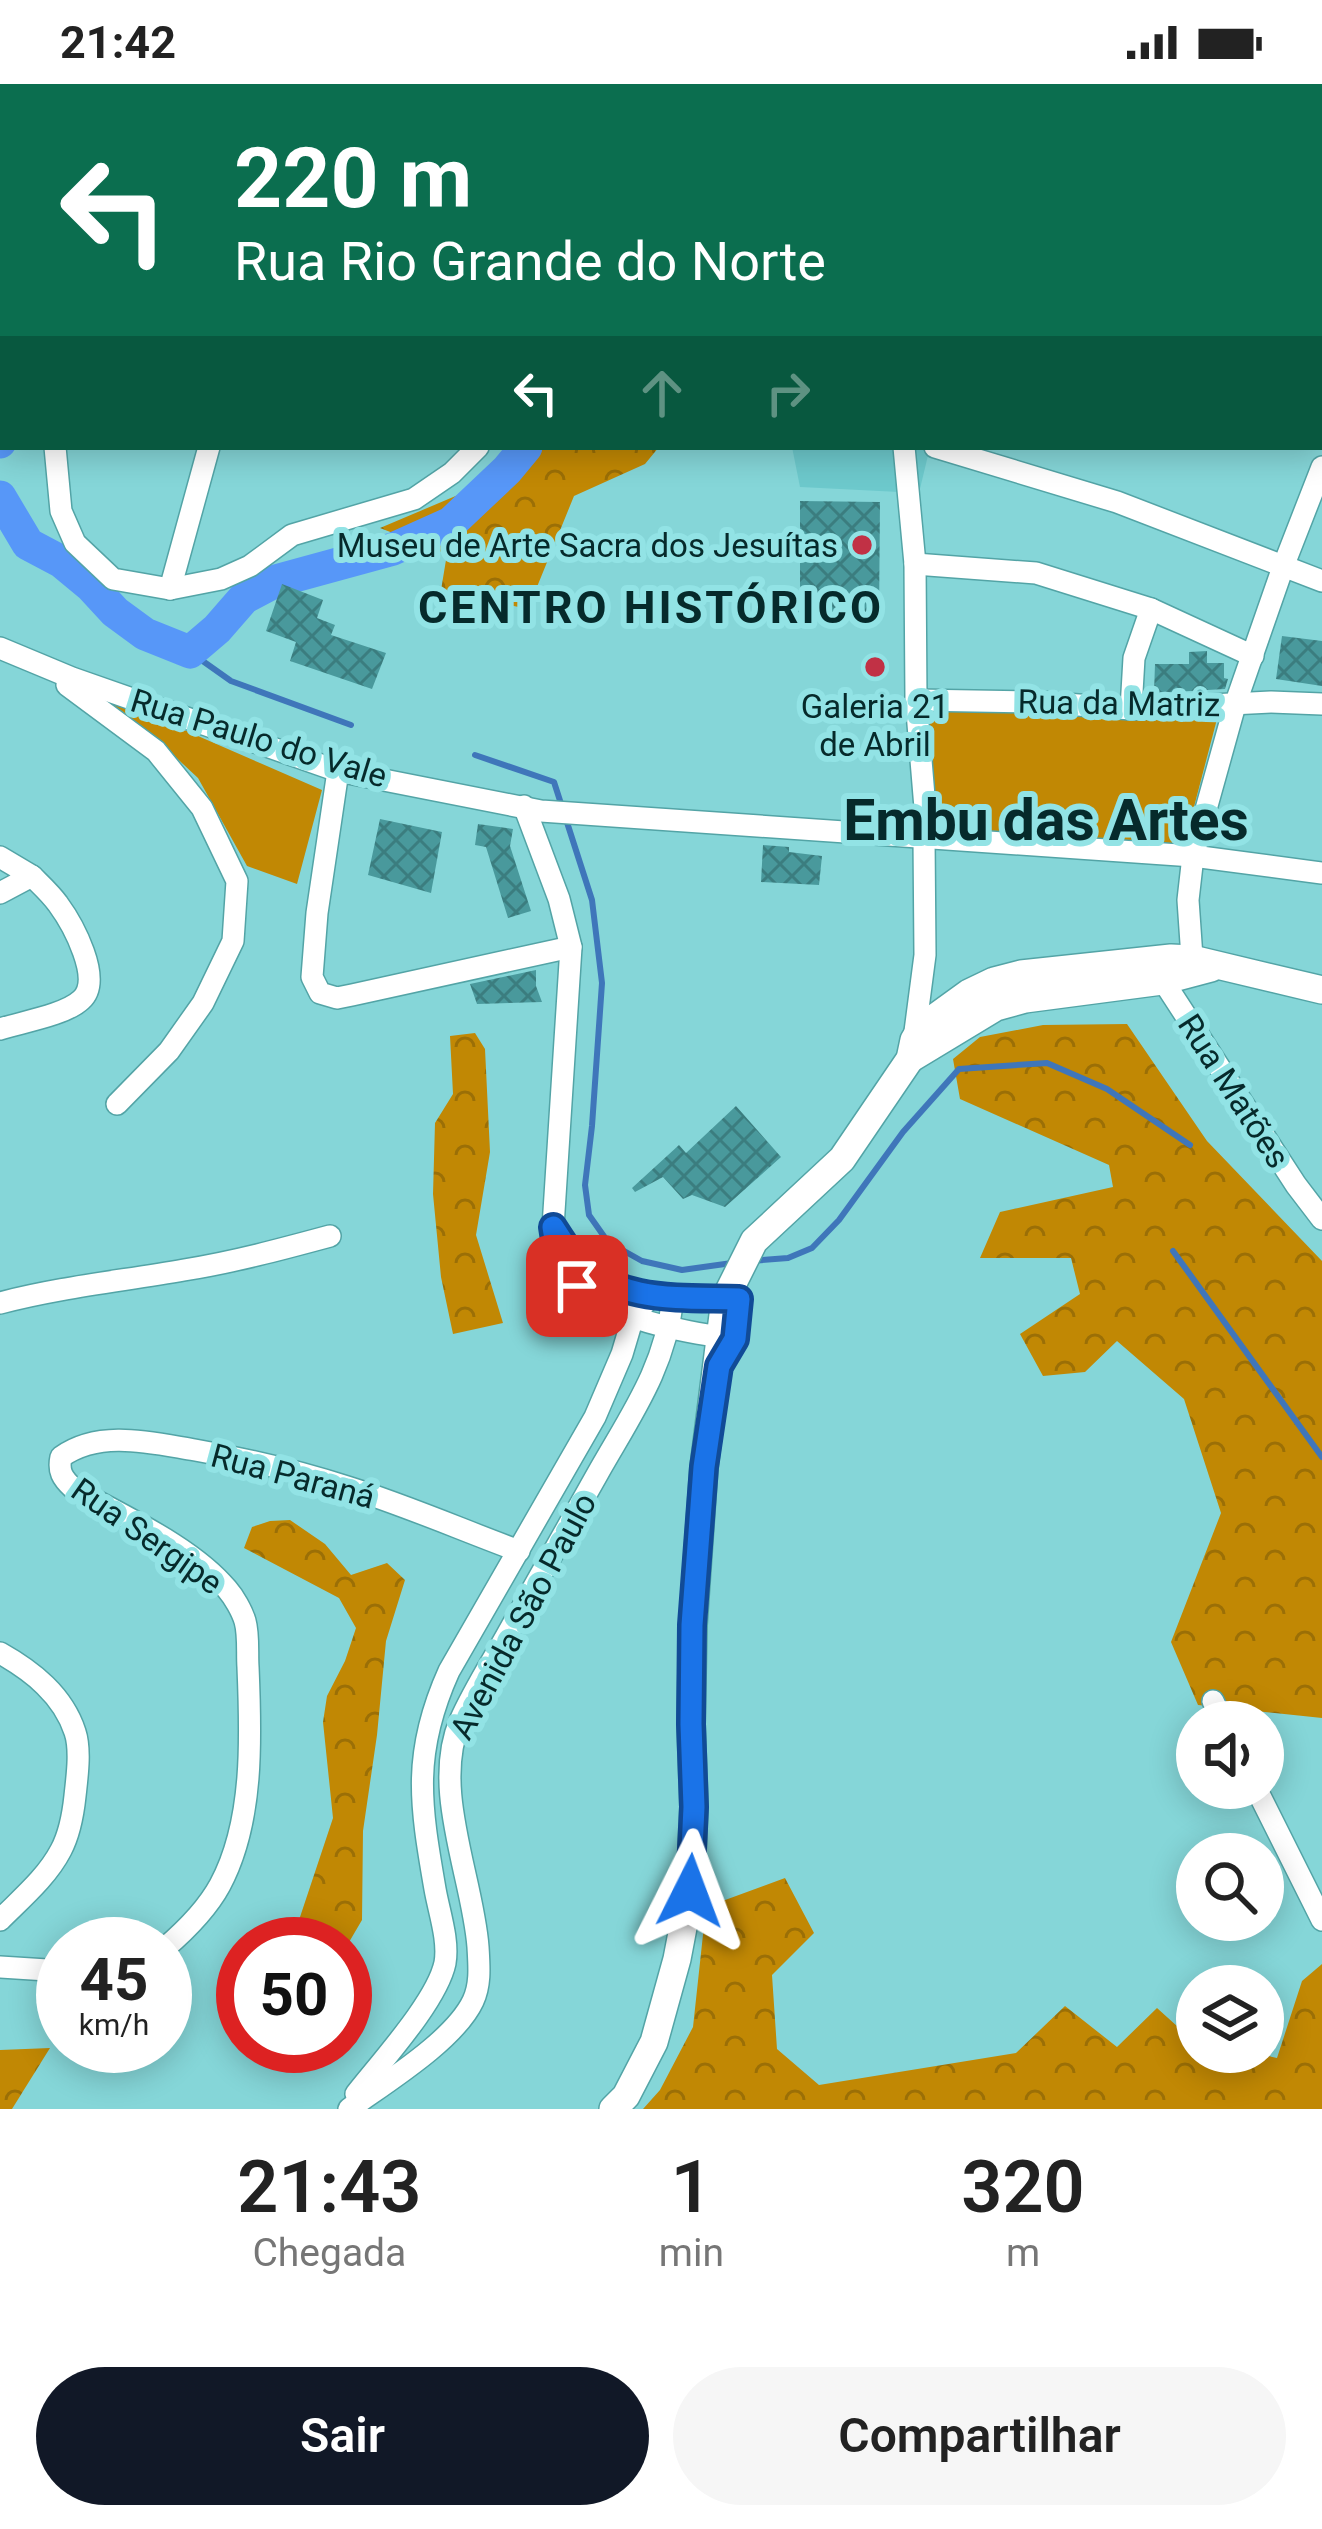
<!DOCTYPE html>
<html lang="pt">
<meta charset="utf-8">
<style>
body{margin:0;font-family:Roboto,sans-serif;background:#f6f6f6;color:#222;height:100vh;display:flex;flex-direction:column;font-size:45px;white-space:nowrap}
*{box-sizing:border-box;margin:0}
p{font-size:39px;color:#767676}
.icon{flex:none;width:66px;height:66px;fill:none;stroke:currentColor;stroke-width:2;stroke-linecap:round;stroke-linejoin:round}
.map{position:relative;height:2025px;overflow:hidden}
.drawer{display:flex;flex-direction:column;background:#fff;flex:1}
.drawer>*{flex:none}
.guide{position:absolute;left:0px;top:0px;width:1323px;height:366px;box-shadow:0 6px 30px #0003;background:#0b6e4f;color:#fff;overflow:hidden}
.fabs{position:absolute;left:1176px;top:1617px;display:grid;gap:24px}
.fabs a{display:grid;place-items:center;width:108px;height:108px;border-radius:50%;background:#fff;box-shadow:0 6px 30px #0003;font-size:60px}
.speed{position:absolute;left:36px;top:1833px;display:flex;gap:24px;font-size:60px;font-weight:700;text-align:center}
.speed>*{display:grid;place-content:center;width:156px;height:156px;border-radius:50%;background:#fff;box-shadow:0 6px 30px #0003;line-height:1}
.speed small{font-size:30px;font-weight:400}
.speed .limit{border:18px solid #d22;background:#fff;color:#111}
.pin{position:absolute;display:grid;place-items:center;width:102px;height:102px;color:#fff;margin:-51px;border-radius:24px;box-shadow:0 6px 18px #0006}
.me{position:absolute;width:132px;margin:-66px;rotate:3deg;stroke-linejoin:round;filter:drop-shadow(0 0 9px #0008)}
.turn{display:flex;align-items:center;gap:42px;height:252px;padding:0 36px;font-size:54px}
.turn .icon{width:156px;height:156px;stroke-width:2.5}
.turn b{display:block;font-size:84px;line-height:102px}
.lanes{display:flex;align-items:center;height:114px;padding:0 36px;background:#0003;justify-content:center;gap:60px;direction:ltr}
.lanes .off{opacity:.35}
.eta{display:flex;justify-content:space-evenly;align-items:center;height:204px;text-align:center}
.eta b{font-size:72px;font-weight:600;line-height:84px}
.button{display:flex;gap:24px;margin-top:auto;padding:24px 36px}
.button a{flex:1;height:138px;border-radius:72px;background:#111827;color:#fff;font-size:48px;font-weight:600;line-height:138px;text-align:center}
.button a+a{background:#f6f6f6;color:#222}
.status{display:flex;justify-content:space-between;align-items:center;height:84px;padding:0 60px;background:#fff;direction:ltr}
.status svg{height:33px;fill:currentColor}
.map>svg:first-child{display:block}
.built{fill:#6dc9cc}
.forest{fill:url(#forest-crowns)}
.park{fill:#c18804}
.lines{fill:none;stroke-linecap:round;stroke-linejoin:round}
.stream{stroke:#3f76ba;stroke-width:6}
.river{stroke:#5797f8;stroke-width:33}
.building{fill:url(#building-cross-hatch)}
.minor-casing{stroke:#53a4a6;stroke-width:24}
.major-casing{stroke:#53a4a6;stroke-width:30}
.minor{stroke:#fff;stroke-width:21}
.major{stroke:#fff;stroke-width:27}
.route-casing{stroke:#114b97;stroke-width:30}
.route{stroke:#1a73e8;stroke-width:21}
.poi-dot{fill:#c13145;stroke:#92e3e5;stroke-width:4.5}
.labels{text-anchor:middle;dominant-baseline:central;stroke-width:12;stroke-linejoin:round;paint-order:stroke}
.poi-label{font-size:33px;fill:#062a2b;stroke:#92e3e5;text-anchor:end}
.street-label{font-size:33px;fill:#062a2b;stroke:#92e3e5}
.district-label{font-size:45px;font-weight:bold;letter-spacing:3px;fill:#062a2b;stroke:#92e3e5}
.town-label{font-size:57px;font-weight:bold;fill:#062a2b;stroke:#92e3e5}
</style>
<div class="status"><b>21:42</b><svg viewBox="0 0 49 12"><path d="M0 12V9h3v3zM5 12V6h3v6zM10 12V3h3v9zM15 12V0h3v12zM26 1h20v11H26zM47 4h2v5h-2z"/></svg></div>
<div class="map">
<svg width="1322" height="2025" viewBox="0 0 1322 2025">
<defs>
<pattern id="forest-crowns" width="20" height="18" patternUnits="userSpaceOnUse" patternTransform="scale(3)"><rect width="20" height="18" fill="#c18804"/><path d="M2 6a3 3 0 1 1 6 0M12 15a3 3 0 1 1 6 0" fill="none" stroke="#9b6f06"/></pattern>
<pattern id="building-cross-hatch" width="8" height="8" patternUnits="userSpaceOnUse" patternTransform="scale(3)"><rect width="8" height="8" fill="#49999c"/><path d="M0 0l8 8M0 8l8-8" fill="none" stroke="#3b7d7f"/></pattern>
</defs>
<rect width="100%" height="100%" fill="#85d6d8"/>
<!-- built -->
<path class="built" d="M792,363H930L919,409L800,403Z"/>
<!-- forest -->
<g class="forest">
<path d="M518,363H659L645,380L574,412L528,525L441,506L447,470L380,444L465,408Z"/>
<path d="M1127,940L1207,1057L1322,1177V1634L1198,1621L1171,1558L1221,1429L1184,1315L1117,1257L1085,1288L1043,1292L1020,1250L1080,1210L1071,1174H980L1000,1128L1113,1103L1109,1081L960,1015L953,975L980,953L1043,941Z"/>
<path d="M475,949L485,965L490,1068L476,1151L503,1239L453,1250L441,1193L433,1110L435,1039L453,1010L450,952Z"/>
<path d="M290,1436L325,1460L351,1491L387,1479L405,1496L386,1557L377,1651L363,1747L362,1836L345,1865V1860H291L333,1734L323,1638L327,1612L345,1577L356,1544L339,1514L244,1464L252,1443L270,1437Z"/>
<path d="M785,1794L814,1849L772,1891L777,1965L819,2001L1016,1969L1065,1922L1117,1963L1157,1924L1188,1952L1197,1954V1968H1251L1277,1974L1302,1897L1322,1880V2025H643L660,2006L693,1943L706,1823Z"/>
<path d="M50,1964L12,2025H0V1966Z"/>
</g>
<!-- park -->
<g class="park">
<path d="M90,605L322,706L297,800L247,782L198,694L153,652Z"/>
<path d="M924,621L1217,635L1184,761L933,749Z"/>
</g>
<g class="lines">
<!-- stream -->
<g class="stream">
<path d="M190,568L231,597L351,641"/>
<path d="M475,671L554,698L592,816L602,899L592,1042L585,1101L589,1131L608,1158L642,1177L682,1186L732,1179"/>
<path d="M1173,1167L1322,1373"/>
<path d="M751,1177L788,1174L812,1164L839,1136L903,1048L959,985L1047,979L1107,1005L1190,1061"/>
</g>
<!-- river -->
<g class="river">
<path d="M1320,137H1322"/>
<path d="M0,192L3,202"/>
<path d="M0,358L3,349"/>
<path d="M0,413L28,460L62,478L91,502L115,528L145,550L190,568L217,545L244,514L276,497L393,465L451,439L507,386L526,363"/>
</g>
</g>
<!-- building -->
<g class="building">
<path d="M800,417L880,418L879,535L771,532V511H800Z"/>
<path d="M282,500L323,516L317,534L335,541L331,551L386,569L372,605L290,577L296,558L266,547Z"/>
<path d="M1282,552L1322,557V602L1276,595Z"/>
<path d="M1207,567V579H1224V594L1228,595L1225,605L1154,609L1155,580H1189V568Z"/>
<path d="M380,735L442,748L431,809L368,791Z"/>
<path d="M478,740L513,745L510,762L531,827L508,834L486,763L475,761Z"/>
<path d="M763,761L789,763V768L822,772L819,801L761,798Z"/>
<path d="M536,886V902L542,918L477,920L470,900Z"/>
<path d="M736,1022L781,1073L725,1123L692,1111L683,1115L663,1093L635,1108L632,1104L679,1061L686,1069Z"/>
</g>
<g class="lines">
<defs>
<g id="minor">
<path d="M0,41L3,51"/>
<path d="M1320,271L1322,272"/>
<path d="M55,363L61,427L75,459L113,495L170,505L221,495L250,482L292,451L414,415L452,389L478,363"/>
<path d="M904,363L915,480L916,616L926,736L924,754L925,871L914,955"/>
<path d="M935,363L1117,418L1322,497"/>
<path d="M915,480L1036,489L1151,525L1253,572"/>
<path d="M170,505L209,363"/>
<path d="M0,564L72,594L338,687L541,727L1193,772L1322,789"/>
<path d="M67,601L156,667L202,724L237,797L233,857L203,919L169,967L117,1020"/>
<path d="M916,616L1039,618L1131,625L1271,618L1322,620"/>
<path d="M1131,625L1134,574L1151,525"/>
<path d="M338,687L317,829L312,893L320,909L337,914L352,911L571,863"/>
<path d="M524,722L559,815L571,863L553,1143C555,1156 556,1170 562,1181C590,1234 680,1247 735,1255"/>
<path d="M0,773L32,792L0,809"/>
<path d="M1156,886L1296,1101L1322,1135"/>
<path d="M1193,888L1188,816L1193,772L1235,621L1283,483L1322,383"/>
<path d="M0,945C22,938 65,931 81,916C104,896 72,839 58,820C51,810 41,801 32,792"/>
<path d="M560,1154C605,1218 665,1213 736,1215"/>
<path d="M0,1219C61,1203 122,1197 184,1186C234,1178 282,1165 330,1152"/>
<path d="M0,1569C32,1587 63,1611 75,1648C81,1666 77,1693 75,1712C73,1731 70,1749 61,1766C47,1793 22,1814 0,1836"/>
<path d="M1213,1617L1223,1638"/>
<path d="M1256,1704L1322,1836"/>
<path d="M165,1864C186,1846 207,1825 220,1801C254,1738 251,1653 248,1583C247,1569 249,1551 245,1537C242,1527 234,1513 227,1505C191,1462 122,1432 73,1404C62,1394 58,1387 61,1373C100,1345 152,1359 195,1366C246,1375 298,1387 347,1403C405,1421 462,1446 519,1467"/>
<path d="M0,1883L63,1887"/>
<path d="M356,2010C381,1978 437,1917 445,1879C449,1856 439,1828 435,1805C420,1719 412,1669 449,1587L595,1333L622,1270L633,1233L652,1211"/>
<path d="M349,2025C385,1999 454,1957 473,1917C481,1900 479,1881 478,1863C473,1794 431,1705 460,1637C473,1607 492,1578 508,1549C538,1496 568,1442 598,1389C632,1329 665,1284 673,1214"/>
</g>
<g id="major">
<path d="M19,0L21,3"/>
<path d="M440,3L441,0"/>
<path d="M0,21L3,22"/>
<path d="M910,975L996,923L1025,915L1162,897L1211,884"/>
<path d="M613,2025L626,2012L654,1958L677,1875L690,1807L694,1723L691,1640L693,1541L704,1383L725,1215L754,1157L842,1075L910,975L914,956L922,943L969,909L994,897L1021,890L1171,874L1192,875L1322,906"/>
</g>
</defs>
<!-- minor casing -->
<use href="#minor" class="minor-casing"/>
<!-- major casing -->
<use href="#major" class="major-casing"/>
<!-- minor -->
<use href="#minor" class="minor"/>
<!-- major -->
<use href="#major" class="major"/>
</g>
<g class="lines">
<defs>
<path id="route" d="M577,1202L558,1175L553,1143C560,1154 567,1165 575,1175C618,1220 683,1213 739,1215L735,1255L719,1282L704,1383L692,1541L691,1640L694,1723L690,1807"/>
</defs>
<!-- route casing -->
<use href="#route" class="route-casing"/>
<!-- route -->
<use href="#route" class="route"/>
</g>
<!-- markers -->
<g class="poi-dot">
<circle cx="862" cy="461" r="12"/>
<circle cx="875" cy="583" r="12"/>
</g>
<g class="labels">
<!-- poi labels -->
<g class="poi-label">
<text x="838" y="461">Museu de Arte Sacra dos Jesuítas</text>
<text x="875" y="622" text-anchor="middle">Galeria 21<tspan x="875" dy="38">de Abril</tspan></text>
</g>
<!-- street labels -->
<g class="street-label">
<text transform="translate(1119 619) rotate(1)">Rua da Matriz</text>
<text transform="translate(259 654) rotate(17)">Rua Paulo do Vale</text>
<text transform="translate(1234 1007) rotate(57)">Rua Matões</text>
<text transform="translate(293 1392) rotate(15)">Rua Paraná</text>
<text transform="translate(147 1452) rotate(35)">Rua Sergipe</text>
<text transform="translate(523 1532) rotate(-62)">Avenida São Paulo</text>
</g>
<!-- district labels -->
<g class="district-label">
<text x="651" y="523">CENTRO HISTÓRICO</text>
</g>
<!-- town labels -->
<g class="town-label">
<text x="1046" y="736">Embu das Artes</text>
</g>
</g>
</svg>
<div class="fabs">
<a><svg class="icon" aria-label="sound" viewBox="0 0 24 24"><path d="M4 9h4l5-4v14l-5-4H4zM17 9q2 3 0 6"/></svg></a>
<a><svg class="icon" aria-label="search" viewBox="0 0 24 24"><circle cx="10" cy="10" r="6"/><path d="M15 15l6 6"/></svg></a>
<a><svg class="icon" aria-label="layers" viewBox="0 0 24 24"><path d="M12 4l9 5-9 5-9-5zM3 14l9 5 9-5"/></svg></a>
</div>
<div class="speed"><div>45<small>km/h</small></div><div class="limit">50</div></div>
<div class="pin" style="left:577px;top:1202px;background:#d93025"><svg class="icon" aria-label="arrive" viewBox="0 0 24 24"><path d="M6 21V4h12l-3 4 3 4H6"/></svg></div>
<svg class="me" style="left:690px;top:1807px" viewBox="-20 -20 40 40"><path d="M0-17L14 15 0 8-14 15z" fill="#1a73e8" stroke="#fff" stroke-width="4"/></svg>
<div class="guide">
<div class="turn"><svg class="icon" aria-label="left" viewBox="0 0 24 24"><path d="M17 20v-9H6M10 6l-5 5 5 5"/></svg><div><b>220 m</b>Rua Rio Grande do Norte</div></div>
<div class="lanes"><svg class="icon" aria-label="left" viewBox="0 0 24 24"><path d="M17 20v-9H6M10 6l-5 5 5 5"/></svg><svg class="icon off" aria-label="ahead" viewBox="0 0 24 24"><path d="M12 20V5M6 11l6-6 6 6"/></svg><svg class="icon off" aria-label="right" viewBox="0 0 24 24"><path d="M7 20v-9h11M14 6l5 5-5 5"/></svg></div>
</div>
</div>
<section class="drawer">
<div class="eta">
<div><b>21:43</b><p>Chegada</p></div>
<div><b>1</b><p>min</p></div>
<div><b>320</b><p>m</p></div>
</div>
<div class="button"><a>Sair</a><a>Compartilhar</a></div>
</section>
